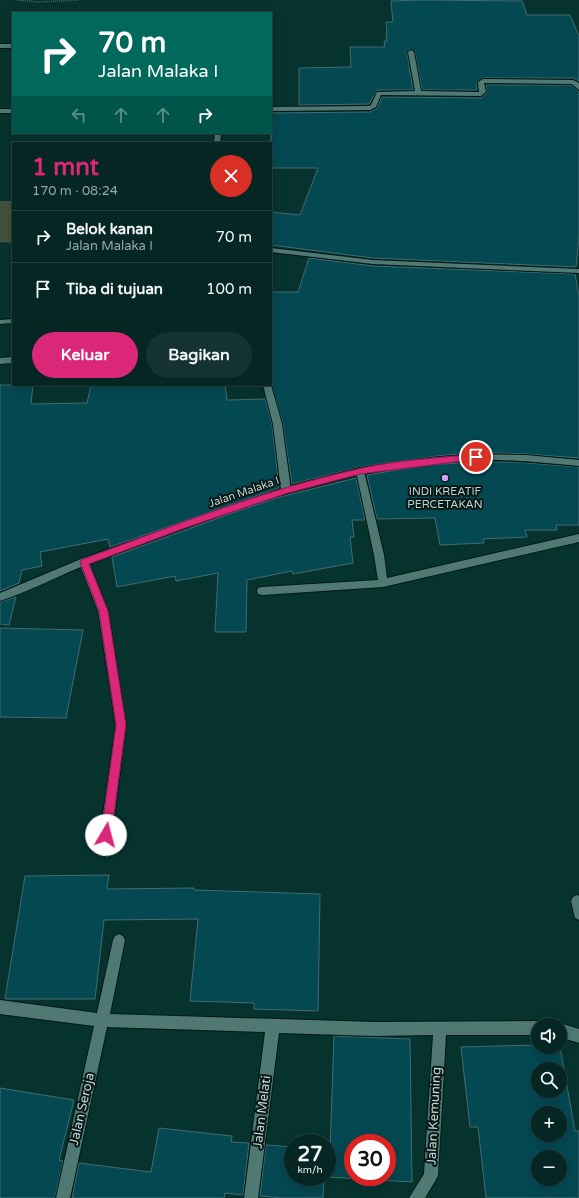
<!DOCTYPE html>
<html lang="id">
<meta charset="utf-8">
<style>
body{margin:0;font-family:"Varela Round",sans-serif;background:#133230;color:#f1f3f6;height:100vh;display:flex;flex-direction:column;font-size:15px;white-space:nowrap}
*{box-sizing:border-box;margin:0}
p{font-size:13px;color:#97a5a6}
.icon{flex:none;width:22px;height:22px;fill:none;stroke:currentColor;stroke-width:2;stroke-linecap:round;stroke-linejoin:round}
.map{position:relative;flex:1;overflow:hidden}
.side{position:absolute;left:12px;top:142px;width:260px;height:244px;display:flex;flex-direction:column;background:#052623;border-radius:0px;box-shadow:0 2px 10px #0003,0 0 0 1px #264341}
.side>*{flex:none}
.top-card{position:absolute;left:12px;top:12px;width:260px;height:122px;border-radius:0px;box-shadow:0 2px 10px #0003,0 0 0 1px #264341;background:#00695c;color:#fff;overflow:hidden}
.fabs{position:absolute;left:531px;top:1018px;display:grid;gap:8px}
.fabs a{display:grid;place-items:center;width:36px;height:36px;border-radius:50%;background:#052623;box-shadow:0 2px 10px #0003,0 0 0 1px #264341;font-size:20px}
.speed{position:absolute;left:284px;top:1134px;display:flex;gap:8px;font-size:20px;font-weight:700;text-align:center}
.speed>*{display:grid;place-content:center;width:52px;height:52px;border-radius:50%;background:#052623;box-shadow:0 2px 10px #0003,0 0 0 1px #264341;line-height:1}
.speed small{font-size:10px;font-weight:400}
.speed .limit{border:6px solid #d22;background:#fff;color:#111}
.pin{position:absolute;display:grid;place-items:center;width:34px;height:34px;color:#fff;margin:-17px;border:2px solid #fff;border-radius:50%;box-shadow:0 1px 4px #0007}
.me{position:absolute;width:44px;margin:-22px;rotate:8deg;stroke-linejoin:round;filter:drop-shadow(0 0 3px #0008)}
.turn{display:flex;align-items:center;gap:14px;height:84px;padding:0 20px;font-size:18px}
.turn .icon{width:52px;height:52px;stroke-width:2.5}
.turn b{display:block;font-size:28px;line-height:34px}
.lanes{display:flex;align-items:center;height:38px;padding:0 20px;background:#0003;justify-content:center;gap:20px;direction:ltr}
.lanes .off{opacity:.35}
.round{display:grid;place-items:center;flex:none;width:42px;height:42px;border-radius:21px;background:#133230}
.head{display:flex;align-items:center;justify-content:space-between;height:68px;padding:0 20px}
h1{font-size:24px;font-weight:700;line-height:30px;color:#db2777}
.primary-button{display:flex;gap:8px;margin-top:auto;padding:8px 20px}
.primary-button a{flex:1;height:46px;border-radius:24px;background:#db2777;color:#fff;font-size:16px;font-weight:700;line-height:46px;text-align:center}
.primary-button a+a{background:#133230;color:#f1f3f6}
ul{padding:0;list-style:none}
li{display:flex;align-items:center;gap:12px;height:52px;padding:0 20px;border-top:1px solid #264341}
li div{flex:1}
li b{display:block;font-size:15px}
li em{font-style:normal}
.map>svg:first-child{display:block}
.green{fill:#43523d}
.building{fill:#044852;stroke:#436b72;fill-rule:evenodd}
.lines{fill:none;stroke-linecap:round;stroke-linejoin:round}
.service-casing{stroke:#001916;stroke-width:2}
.minor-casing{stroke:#001916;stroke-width:2}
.tertiary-casing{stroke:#001916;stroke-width:2}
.path{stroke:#416662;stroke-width:1.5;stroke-dasharray:1 1;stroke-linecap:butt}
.service{fill:#507974;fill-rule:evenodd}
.minor{fill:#507974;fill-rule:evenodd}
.tertiary{fill:#507974;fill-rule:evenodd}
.route{fill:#db2777;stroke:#8e194d}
.poi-dot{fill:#c9a5ee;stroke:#071715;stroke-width:1.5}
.labels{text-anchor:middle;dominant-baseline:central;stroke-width:4;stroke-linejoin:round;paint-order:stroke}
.poi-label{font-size:11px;fill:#c1d6d3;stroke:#071715}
.street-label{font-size:11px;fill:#c1d6d3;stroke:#071715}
.near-street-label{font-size:13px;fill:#c1d6d3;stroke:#071715}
</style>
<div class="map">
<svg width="579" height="1198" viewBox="0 0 579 1198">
<rect width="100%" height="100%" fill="#07332f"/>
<!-- green -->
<path class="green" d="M0,201H13V243L0,242Z"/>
<!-- building -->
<g class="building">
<path d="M422,0L522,1L527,15H570L579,36V81L573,78H483L477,82V90H422L415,52L410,49L407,52L413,90H377L369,104L299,105V68L351,67L350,47H385L384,41H387L386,33H387L386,22H393L391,1Z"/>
<path d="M486,85H571L579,91V237L576,267L373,258L271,245V212L300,215L318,168H271V113L370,112L377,108L382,97L481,98L487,93Z"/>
<path d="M309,258L373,266L575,274L579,296V458L526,454L476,452L429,457L360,467L292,484L283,424L271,384V292H298Z"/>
<path d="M0,385H33L31,404L87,403L91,385H225L227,400L265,399L272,424L279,488L110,547L108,539L40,552L42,566L22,570L19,583L0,591Z"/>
<path d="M476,462H515L579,467V525H556L557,530H525L527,537L483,539L484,543L440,545L435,518L377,519L367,475L426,465Z"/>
<path d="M356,478L365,520H352L354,537H350L353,563L293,574L292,571L247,580L246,632H215L218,573L176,581L175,576L117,587L112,557L232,513L280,497Z"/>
<path d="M16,597L9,625L0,624V602Z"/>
<path d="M0,628L83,630L66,718L0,717Z"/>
<path d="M109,875L107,889L194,888V890L320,894L318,1011L254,1009V1003L190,1001L198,919L104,920L95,999H5L25,876Z"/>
<path d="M334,1036L410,1039L412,1182L327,1177V1150H330ZM353,1143H387V1177H353Z"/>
<path d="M538,1045V1047H560L575,1131H579V1198H486L478,1127H470L461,1047ZM538,1069H560V1091H538ZM538,1113H560V1135H538ZM538,1157H560V1179H538Z"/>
<path d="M0,1088L74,1100L59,1160L63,1161L55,1198H0Z"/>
<path d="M159,1128L232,1136L231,1142L249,1143L243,1195L225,1193L224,1198H72L79,1163L151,1172Z"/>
<path d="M266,1145L293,1147V1177H324L323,1198H283L260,1196Z"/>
</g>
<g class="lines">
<defs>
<path id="service" d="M13,319V323L0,324V320Z"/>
<g id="minor">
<rect x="0" y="44" width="13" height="4"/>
<path d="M411,50L414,52L421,91L479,92L478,82L483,79L573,80L579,83V90L572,84L484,83L486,92L481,96L381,95L376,107L370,110L271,111V107L369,106L371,105L377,92L415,91L408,52Z"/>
<rect x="0" y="109" width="13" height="4"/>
<path d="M215,133H221L220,143H214Z"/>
<path d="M271,248L373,260L579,269V273L373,264L271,252Z"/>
<path d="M13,357V363L0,364V358Z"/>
<path d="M263,385H271L282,424L291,490L286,493L281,490L273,424Z"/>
<path d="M360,468L364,471L384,555L387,578L579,534V542L383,587L262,595L258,594L257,591L258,588L262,587L378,580L374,555L356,471Z"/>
<path d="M84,558L87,559L89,562L108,611L126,725L112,835L110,839L106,840L102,839L100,835L116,725L98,611L79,562L81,559Z"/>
<path d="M577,895L579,896V920L575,918L571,901L573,897Z"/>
<path d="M119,934L123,936L125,940L110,1014L374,1022L538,1021L543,1025H538V1035H446L438,1176L425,1198H409L424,1174L433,1035L374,1036L279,1033L258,1198H244L265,1032L107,1027L70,1198H56L94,1026L0,1014V1000L97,1013L113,940L115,936Z"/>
<path d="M560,1023L579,1029V1043L560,1037V1025H556Z"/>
</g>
<path id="tertiary" d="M476,454L526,455L579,460V466C545,463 511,459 476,460C342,464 214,517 89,564C59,575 31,591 0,601V593L81,559L286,487L360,468L429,458Z"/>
</defs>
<!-- service casing -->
<use href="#service" class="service-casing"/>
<!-- minor casing -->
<use href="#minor" class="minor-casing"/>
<!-- tertiary casing -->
<use href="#tertiary" class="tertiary-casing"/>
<!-- path -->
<path class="path" d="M17,0L39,2L79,0"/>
<!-- service -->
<use href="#service" class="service"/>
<!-- minor -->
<use href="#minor" class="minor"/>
<!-- tertiary -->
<use href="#tertiary" class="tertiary"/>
</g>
<!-- route -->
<path class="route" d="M476,454L480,457L479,459L360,474L288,493L182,529L89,564L108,611L126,725L111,835L110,838L106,840L102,838L101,835L116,725L99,611L80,562L81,560C172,526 263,490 358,469C395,460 438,458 476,454Z"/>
<!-- markers -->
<circle class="poi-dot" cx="445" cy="478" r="4"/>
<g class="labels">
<!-- poi labels -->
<g class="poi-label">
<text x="445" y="491">INDI KREATIF<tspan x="445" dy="13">PERCETAKAN</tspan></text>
</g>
<!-- street labels -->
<g class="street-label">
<text transform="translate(244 492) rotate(-19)">Jalan Malaka I</text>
</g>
<!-- near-street labels -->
<g class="near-street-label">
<text transform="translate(82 1109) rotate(-77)">Jalan Seroja</text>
<text transform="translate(262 1112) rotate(-83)">Jalan Melati</text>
<text transform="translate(434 1116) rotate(-87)">Jalan Kemuning</text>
</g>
</g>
</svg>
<div class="fabs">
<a><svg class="icon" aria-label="sound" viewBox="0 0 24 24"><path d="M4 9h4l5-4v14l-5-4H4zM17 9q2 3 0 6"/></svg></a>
<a><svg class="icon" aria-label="search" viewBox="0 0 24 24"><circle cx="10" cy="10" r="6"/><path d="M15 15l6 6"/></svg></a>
<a>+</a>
<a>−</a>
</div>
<div class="speed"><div>27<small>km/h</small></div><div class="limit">30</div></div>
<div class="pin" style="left:476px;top:457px;background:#d93025"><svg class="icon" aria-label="arrive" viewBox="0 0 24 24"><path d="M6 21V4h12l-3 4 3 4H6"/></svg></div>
<svg class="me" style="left:106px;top:835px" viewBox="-20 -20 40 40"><circle r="19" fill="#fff"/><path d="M0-13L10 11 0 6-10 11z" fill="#db2777"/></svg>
<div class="top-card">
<div class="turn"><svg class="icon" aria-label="right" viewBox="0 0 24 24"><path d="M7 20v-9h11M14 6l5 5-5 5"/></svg><div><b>70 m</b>Jalan Malaka I</div></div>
<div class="lanes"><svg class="icon off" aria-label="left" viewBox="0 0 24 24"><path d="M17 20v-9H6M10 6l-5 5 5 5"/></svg><svg class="icon off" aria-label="ahead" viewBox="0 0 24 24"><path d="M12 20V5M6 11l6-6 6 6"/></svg><svg class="icon off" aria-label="ahead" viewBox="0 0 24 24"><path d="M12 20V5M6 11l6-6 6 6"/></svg><svg class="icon" aria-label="right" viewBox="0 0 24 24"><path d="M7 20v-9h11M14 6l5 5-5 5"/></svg></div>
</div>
<section class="side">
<div class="head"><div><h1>1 mnt</h1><p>170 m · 08:24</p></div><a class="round" style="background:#d93025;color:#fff"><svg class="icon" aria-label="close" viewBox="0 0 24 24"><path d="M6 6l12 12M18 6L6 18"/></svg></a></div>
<ul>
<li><svg class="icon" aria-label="right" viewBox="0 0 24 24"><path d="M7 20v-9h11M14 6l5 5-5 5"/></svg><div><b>Belok kanan</b><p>Jalan Malaka I</p></div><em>70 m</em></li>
<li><svg class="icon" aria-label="arrive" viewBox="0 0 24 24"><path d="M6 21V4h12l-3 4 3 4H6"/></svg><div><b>Tiba di tujuan</b></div><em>100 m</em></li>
</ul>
<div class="primary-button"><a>Keluar</a><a>Bagikan</a></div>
</section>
</div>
